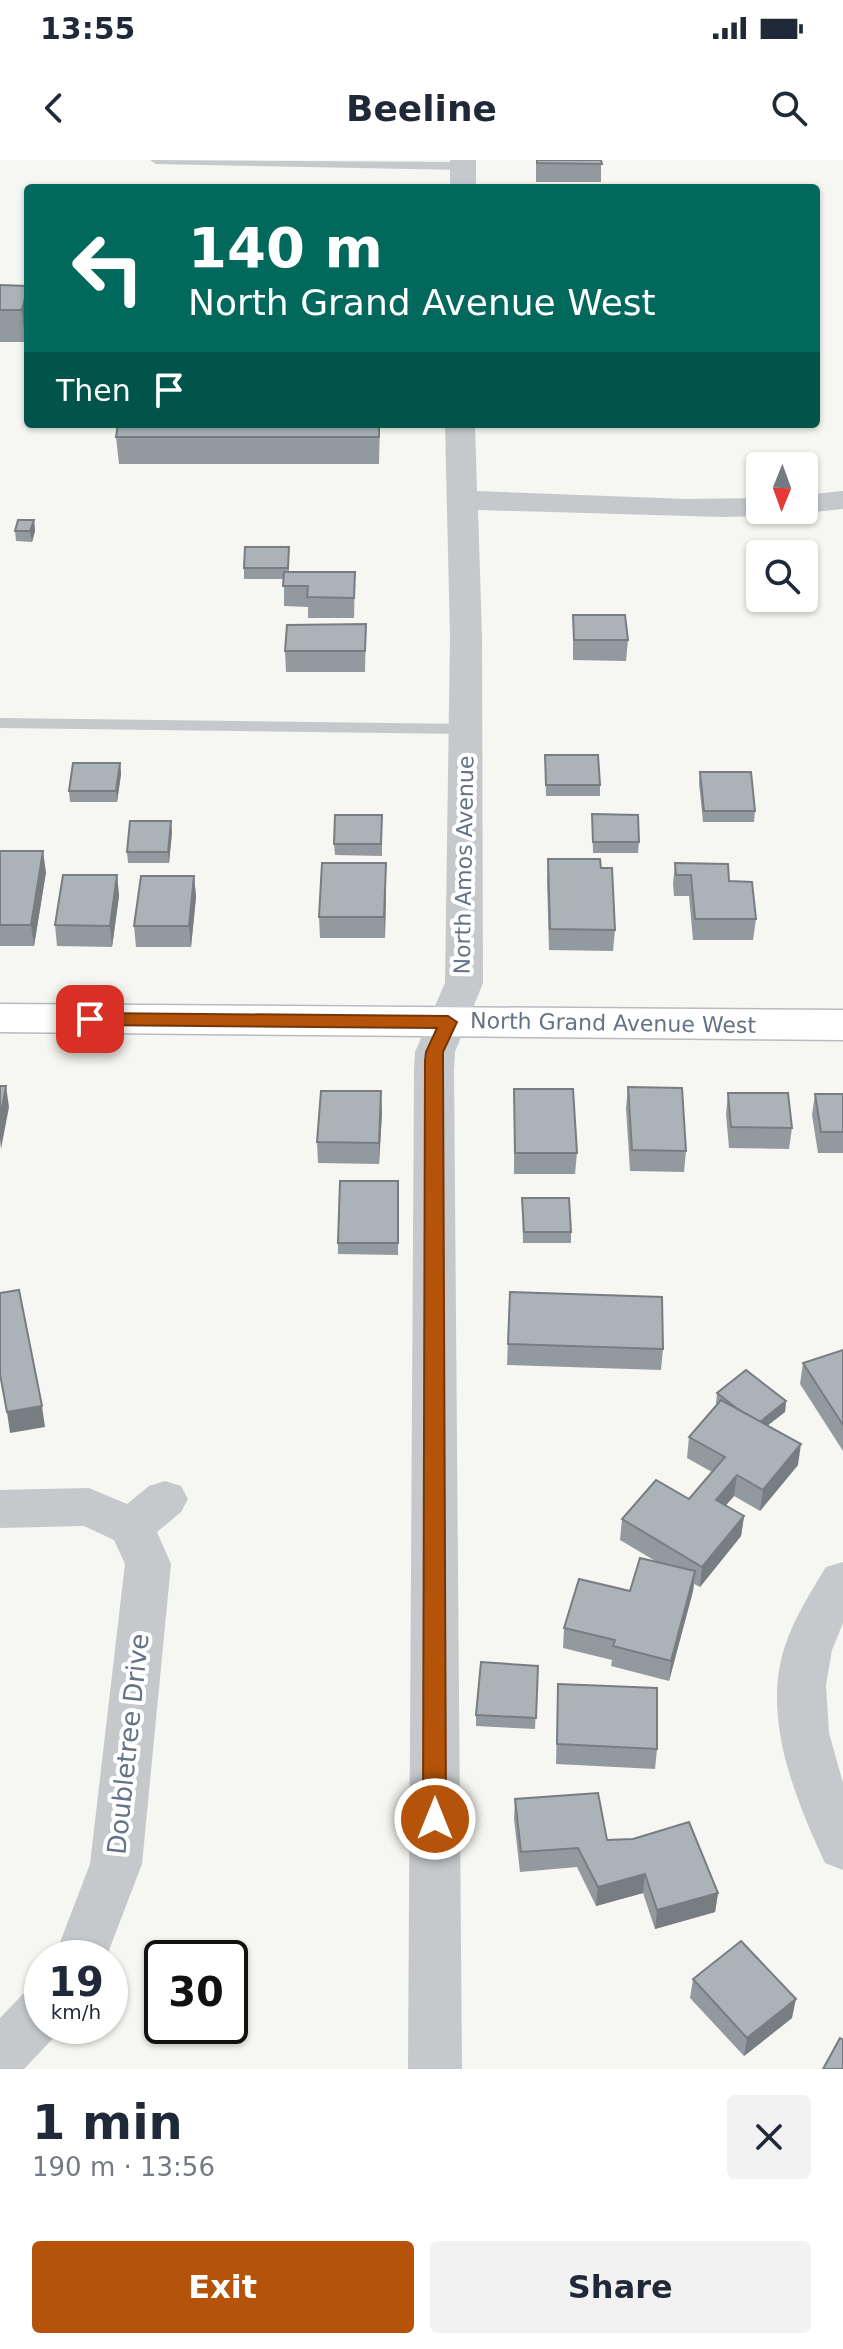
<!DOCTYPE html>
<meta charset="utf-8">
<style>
body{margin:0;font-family:"DejaVu Sans",sans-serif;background:#f2f2f3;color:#1f2937;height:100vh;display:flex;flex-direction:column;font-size:30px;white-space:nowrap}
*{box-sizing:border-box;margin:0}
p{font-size:26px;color:#747a83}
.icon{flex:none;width:44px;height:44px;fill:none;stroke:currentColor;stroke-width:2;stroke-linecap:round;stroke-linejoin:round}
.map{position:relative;height:1909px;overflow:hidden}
.side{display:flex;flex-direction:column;background:#fff;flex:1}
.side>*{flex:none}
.hud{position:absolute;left:24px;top:24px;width:796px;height:244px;border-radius:8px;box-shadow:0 2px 6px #0004;background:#00695c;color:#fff;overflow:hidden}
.needle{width:52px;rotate:181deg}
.tools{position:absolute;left:746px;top:292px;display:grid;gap:16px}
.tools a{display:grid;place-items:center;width:72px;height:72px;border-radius:8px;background:#fff;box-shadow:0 2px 6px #0004;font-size:40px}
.speed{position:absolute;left:24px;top:1780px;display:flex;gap:16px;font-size:40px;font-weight:700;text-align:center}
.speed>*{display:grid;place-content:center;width:104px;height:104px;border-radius:50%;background:#fff;box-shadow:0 2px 6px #0004;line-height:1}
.speed small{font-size:20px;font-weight:400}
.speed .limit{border:4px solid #111;border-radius:12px;background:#fff;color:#111}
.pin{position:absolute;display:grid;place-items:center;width:68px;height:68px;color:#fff;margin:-34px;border-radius:16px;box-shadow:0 4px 12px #0006}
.me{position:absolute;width:88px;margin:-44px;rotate:0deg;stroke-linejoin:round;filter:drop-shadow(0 0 6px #0008)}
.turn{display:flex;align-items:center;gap:28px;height:168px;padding:0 32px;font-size:36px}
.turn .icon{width:104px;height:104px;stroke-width:2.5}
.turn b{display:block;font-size:56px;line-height:68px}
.then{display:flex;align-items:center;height:76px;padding:0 32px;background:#0003;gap:16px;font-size:30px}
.round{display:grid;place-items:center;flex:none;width:84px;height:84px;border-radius:8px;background:#f2f2f3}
.summary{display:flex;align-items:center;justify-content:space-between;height:136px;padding:0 32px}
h1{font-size:48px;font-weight:700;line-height:60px}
.action{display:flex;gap:16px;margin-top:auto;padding:16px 32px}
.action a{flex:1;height:92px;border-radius:8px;background:#b45309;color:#fff;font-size:32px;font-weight:700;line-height:92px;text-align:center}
.action a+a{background:#f2f2f3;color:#1f2937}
.status{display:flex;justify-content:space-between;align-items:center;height:56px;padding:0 40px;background:#fff;direction:ltr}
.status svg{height:22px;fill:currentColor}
header{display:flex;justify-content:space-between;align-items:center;height:104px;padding:0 32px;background:#fff;font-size:36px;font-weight:700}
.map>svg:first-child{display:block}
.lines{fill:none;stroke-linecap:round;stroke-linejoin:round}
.secondary-casing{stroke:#b7bcc1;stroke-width:3}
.lane{fill:#c5c9cc;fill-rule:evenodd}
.street{fill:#c5c9cc;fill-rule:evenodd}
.secondary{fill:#fff;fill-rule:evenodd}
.wall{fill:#939a9f}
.shaded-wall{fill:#787d82}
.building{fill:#abb3b9;stroke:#787d82;stroke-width:2}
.route{fill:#b45309;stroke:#753606;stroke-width:2}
.labels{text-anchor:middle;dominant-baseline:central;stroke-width:8;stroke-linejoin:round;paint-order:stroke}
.street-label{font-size:22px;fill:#637385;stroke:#fff}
.near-street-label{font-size:26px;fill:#637385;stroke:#fff}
</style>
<div class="status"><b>13:55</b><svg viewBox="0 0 49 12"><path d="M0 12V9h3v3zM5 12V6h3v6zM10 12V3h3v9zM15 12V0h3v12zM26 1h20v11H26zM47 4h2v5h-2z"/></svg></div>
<header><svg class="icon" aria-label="back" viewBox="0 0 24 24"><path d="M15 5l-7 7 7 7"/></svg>Beeline<svg class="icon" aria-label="search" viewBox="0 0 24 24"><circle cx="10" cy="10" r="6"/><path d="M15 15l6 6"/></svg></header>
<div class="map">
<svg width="843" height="1909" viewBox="0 0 843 1909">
<rect width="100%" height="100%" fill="#f6f6f2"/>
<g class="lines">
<defs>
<path id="secondary" d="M0,844L843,850V880L0,872Z"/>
</defs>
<!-- secondary casing -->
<use href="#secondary" class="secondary-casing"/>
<!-- lane -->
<g class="lane">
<path d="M150,0L463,2L470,6L463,10L156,4Z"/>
<path d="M0,558L465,564L474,569L465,574L0,568Z"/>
</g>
<!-- street -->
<g class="street">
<rect x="450" y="0" width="26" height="28"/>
<path d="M445,264H475L477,331L686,339L760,338V350H773L760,356L723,357L478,350L482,477L483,823L455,892L454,910L462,1909H408L414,910L415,892L445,823L450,477Z"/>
<path d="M843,331V349L804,353L793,350H804V335Z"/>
<path d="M165,1321L181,1326L188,1339L181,1352L157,1372L171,1404L142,1704L106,1798H54L90,1704L125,1404L114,1380L84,1366L0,1368V1330L89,1328L127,1344L149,1326Z"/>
<path d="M843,1402V1463L832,1490L826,1525L829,1573L843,1623V1710L825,1703C796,1640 762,1560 784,1489C793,1460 810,1433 826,1407Z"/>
<path d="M42,1827V1866H62L61,1870L24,1909H0V1858L23,1834Z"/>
</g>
<!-- secondary -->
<use href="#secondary" class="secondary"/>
</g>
<!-- wall -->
<g class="wall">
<rect x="536" y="0" width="65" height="22"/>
<path d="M0,125L28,126V170L25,182H0Z"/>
<path d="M118,264H380L379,304H119L116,277Z"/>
<path d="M34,360L35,371L32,382L16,381L15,371Z"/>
<path d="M289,387V412H355L354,458H308V447L284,446V419H244V408Z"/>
<path d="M573,455L628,480L626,501L573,500Z"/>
<path d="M366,464L365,512H286L285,491Z"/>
<path d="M545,595L600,625V636H546Z"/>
<path d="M120,603L121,614L117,642H70L69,631Z"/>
<path d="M700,612L755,651L754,662H703L699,623Z"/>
<path d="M592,654L639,682L638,693H593Z"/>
<path d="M382,655V696L335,695L334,684Z"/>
<path d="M172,672L169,703H128L127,692Z"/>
<path d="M0,691L46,712L34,786H0Z"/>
<path d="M548,699L601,708L615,770L613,791L549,790L547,720Z"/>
<path d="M675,703L729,721L756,759L753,780H693L689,736H674L673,724Z"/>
<path d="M117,715L119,736L112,787L57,786L55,765Z"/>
<path d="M194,716L196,737L191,787H136L134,766Z"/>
<path d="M386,724L385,778H320L319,757Z"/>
<path d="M628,927L686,991L684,1012L630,1011L626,948Z"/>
<path d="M514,929L577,993L575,1014H514Z"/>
<path d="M728,933L792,968L789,989L729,988L726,954Z"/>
<path d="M815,934H843V993H818L812,955Z"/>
<path d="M382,952L379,1004L318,1003L317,982Z"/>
<path d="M398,1021V1095L338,1094V1083Z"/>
<path d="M522,1038L571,1072V1083H523Z"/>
<path d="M510,1132L663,1189L661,1210L507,1205Z"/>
<path d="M843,1190V1291L800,1224L803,1203Z"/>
<path d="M717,1233L786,1241L785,1252L767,1266L798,1305L760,1351L734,1336L726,1345L744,1356L741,1376L700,1427L694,1424L693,1431L669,1521L611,1506L612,1500L563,1488L564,1468L630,1431L657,1402L620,1380L622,1359L689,1339L712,1312L687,1298L689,1277L717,1245L716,1244Z"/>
<path d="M538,1506L535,1569L476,1566V1555Z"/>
<path d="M558,1524L657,1589L655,1609L556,1604Z"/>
<path d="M515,1639L607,1680L718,1733L715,1752L655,1769L643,1733L596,1746L577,1707L520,1712L514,1659Z"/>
<path d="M693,1819L792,1858L744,1896L690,1838Z"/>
</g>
<!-- shaded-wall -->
<g class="shaded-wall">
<path d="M28,126V170L25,182L22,150Z"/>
<path d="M34,360L35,371L32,382L30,371Z"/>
<path d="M120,603L121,614L117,642L116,631Z"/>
<path d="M171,661L172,672L169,703L168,692Z"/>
<path d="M43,691L46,712L34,786L31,765Z"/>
<path d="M386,703V724L385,778L384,757Z"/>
<path d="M117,715L119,736L112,787L110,766Z"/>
<path d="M194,716L196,737L191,787L189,766Z"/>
<path d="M6,926L9,947L1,989L0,979V958Z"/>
<path d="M381,931L382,952L379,1004V983Z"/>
<path d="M786,1241L785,1252L755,1275L757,1264Z"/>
<path d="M42,1246L45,1267L10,1273L7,1252Z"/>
<path d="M801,1284L798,1305L760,1351L763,1330Z"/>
<path d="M737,1315L734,1336L713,1360L716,1340Z"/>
<path d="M744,1356L741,1376L700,1427L702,1407Z"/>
<path d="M695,1411L693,1431L669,1521L671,1501Z"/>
<path d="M645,1714L643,1733L596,1746L598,1727Z"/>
<path d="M718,1733L715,1752L655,1769L657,1750Z"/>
<path d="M796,1839L792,1858L744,1896L747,1878Z"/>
</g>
<!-- building -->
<g class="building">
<path d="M537,0H601L602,4L537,3Z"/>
<path d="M0,125L28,126L22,150H0Z"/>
<path d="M118,264H379V277H116Z"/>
<path d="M18,360H34L30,371H15Z"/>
<path d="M245,387H289L288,408H244Z"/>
<path d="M284,412H355L354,438L307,437L308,426H283Z"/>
<path d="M573,455H625L628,480H574Z"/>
<path d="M366,464L365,491H285L287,465Z"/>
<path d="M545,595H598L600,625H546Z"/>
<path d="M73,603H120L116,631H69Z"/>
<path d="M700,612H751L755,651H704Z"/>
<path d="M592,654L638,655L639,682H593Z"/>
<path d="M335,655H382L381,684H334Z"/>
<path d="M130,661H171L168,692H127Z"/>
<path d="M0,691H43L31,765H0Z"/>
<path d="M548,699H600L601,708H612L615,770L550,769Z"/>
<path d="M322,703H386L384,757H319Z"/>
<path d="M675,703L728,704L729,721L752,722L756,759H695L691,715H676Z"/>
<path d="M63,715H117L110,766L55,765Z"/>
<path d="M141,716H194L189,766H134Z"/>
<path d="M0,926H6L0,958Z"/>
<path d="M628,927L682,928L686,991L632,990Z"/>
<path d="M514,929H573L577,993H515Z"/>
<path d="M321,931H381L379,983L317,982Z"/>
<path d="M728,933H788L792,968L731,967Z"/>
<path d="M815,934H843V972H821Z"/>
<path d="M340,1021H398V1083H338Z"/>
<path d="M522,1038H569L571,1072H524Z"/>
<path d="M19,1130L42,1246L7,1252L0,1214V1133Z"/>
<path d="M510,1132L662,1137L663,1189L508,1184Z"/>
<path d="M843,1190V1265L803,1203Z"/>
<path d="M746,1210L786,1241L760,1262L739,1250L717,1233Z"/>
<path d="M721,1240L801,1284L763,1330L737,1315L716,1340L744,1356L702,1407L622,1359L656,1320L689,1339L725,1297L689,1277Z"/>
<path d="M640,1398L695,1411L671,1501L613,1486L615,1480L564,1468L579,1419L630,1431Z"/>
<path d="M481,1502L538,1506L536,1558L476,1555Z"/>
<path d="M558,1524L657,1528V1589L557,1584Z"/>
<path d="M598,1633L607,1680L633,1679L689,1662L718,1733L657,1750L645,1714L598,1727L578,1688L521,1692L515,1639Z"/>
<path d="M741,1781L796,1839L747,1878L693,1819Z"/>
<path d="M840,1878L843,1880V1909H823Z"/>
</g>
<!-- route -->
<path class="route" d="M90,853L448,856L457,862L443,892V901L446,1659L443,1666L435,1669L427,1666L423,1659L425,901L426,892L437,868L90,865L81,859Z"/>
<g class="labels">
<!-- street labels -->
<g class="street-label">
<text transform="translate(464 705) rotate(-89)">North Amos Avenue</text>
<text transform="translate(613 863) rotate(1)">North Grand Avenue West</text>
</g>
<!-- near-street labels -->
<g class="near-street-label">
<text transform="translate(128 1584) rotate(-84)">Doubletree Drive</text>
</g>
</g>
</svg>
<div class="tools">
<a><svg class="needle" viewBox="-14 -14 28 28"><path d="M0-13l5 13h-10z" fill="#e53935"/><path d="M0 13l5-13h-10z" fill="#747a83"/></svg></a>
<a><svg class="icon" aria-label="search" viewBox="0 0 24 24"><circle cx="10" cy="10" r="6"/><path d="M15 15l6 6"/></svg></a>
</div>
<div class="speed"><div>19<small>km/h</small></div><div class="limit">30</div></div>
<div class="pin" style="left:90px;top:859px;background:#d93025"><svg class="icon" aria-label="arrive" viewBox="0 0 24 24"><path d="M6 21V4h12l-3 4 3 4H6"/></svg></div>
<svg class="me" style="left:435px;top:1659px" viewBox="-20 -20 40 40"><circle r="17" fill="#b45309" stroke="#fff" stroke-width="3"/><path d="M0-11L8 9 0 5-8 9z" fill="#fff"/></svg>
<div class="hud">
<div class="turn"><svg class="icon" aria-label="left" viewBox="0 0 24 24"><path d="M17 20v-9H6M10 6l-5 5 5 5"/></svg><div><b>140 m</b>North Grand Avenue West</div></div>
<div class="then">Then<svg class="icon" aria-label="arrive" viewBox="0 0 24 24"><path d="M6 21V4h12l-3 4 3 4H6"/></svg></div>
</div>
</div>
<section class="side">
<div class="summary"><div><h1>1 min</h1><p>190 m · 13:56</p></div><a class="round"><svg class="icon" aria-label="close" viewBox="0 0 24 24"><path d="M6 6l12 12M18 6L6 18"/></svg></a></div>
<div class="action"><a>Exit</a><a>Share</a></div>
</section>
